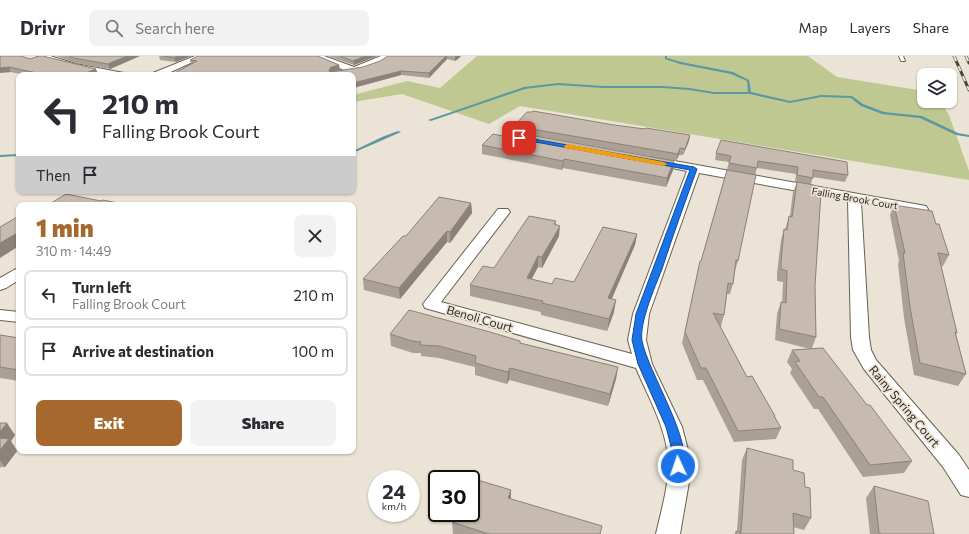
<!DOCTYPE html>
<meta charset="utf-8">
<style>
body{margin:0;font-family:Commissioner,sans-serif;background:#f2f2f3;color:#2b2b33;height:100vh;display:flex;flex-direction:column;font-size:15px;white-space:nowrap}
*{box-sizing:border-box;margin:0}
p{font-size:13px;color:#7c7c81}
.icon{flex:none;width:22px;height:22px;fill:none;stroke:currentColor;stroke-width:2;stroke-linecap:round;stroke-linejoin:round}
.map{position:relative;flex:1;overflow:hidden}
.details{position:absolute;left:16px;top:146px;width:340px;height:252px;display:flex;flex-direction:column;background:#fff;border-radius:8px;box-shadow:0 1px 3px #0004}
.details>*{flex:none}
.guide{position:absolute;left:16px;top:16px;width:340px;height:122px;border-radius:8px;box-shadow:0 1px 3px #0004;background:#fff;color:#2b2b33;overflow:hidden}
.controls{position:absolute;left:917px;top:12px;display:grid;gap:8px}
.controls a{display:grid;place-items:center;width:40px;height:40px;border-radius:8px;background:#fff;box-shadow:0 1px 3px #0004;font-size:20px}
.speed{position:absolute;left:368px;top:414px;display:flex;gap:8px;font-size:20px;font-weight:700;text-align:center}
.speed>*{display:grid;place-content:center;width:52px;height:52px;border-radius:50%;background:#fff;box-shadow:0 1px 3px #0004;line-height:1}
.speed small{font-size:10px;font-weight:400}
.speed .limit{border:2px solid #111;border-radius:6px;background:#fff;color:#111}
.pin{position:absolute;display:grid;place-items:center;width:34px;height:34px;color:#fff;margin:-17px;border-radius:8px;box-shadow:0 2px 6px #0006}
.me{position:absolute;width:44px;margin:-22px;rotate:357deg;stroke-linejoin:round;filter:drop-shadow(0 0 3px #0008)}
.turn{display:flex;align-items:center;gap:14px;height:84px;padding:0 20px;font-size:18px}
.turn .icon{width:52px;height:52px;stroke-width:2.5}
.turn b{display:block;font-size:28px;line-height:34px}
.then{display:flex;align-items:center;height:38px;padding:0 20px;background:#0003;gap:8px;font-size:15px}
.round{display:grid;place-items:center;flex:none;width:42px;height:42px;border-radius:8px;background:#f2f2f3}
.summary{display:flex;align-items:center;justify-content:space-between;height:68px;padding:0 20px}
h1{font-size:24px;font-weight:800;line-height:30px;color:#a6682d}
.primary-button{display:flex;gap:8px;margin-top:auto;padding:8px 20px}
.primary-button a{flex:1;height:46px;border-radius:8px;background:#a6682d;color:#fff;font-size:16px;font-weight:800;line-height:46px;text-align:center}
.primary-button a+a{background:#f2f2f3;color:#2b2b33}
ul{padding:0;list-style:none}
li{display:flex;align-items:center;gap:12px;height:50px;margin:0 8px 6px;padding:0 12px;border:2px solid #e1e1e2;border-radius:8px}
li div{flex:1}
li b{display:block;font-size:15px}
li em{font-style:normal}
header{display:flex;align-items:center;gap:24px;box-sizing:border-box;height:56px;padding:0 20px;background:#fff;border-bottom:1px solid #e1e1e2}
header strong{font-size:19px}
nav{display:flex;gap:22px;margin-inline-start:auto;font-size:14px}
.search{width:280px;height:36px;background:#f2f2f3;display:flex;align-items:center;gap:10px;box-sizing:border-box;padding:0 14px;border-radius:8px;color:#7c7c81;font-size:15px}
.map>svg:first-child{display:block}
.green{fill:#bfc891}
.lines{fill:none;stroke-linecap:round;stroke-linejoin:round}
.stream{fill:#5c98a3;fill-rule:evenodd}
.service-casing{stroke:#686154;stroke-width:2}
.minor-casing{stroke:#686154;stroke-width:2}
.service{fill:#fff;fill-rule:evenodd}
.minor{fill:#fff;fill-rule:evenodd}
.rail-casing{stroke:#48453e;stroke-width:3}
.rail{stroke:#ebe3d5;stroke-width:2;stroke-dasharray:5.5;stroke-linecap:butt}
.wall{fill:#aba096}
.shaded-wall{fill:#8b827a}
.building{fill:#c7baae;stroke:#8b827a}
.route{fill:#1a73e8;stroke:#114b97}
.slow{fill:#f59e0b}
.labels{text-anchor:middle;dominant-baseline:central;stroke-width:3.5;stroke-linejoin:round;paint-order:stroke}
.far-street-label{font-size:10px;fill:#2c2924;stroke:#ebe3d5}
.street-label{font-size:12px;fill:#2c2924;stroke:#ebe3d5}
</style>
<header>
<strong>Drivr</strong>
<div class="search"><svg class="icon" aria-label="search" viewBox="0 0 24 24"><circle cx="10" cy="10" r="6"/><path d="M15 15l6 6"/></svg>Search here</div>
<nav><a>Map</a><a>Layers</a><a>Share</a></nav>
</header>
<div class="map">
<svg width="969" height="478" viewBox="0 0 969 478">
<rect width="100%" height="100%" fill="#ebe3d5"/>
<!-- green -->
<path class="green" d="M477,0H808L837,21L924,35V45H940L949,59L969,115V124L520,50L489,68L402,38L353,46V39L407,25L440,32Z"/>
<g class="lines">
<!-- stream -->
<g class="stream">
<path d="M665,0H667V2L681,6L733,16L749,24L751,36L790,45L821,39L852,40L863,48L884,56L922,60L958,77L969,79V81L956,79L920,62L882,58L861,50L851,42L821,41L790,47L750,38H714L689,34L663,32H603L558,29L525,33L431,65L428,64L524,31L558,27L603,30H663L689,32L714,36H748L747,25L731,18L680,8L665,3Z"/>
<path d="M398,75L401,76L353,97V95L382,81Z"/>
<path d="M19,98V100L0,101V99Z"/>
</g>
<defs>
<path id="service" d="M899,0H903L905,5H901Z"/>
<g id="minor">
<path d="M37,0H50L76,8L124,17L126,19C95,19 67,10 38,2Z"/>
<path d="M195,0H206L164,19H151L153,17Z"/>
<path d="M312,0H324L354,11L381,0H392C380,12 348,19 331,19L333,17L344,14Z"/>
<path d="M652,101L926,150L928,153L926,156L921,157L861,146L869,281L871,294L876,304L959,399L969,414V441L961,439L943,411L864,313L853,294L851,281L848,144L699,117L649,258L646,284L652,308L682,371L688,394L689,426L680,478H656C662,451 672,420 667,393C662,364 647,338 636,312L425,252L423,248L498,153H508L510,156L441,246L632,298L628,284L633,258L687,115L648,107L646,105L648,103Z"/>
<path d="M19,212V224L6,232L0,234V222L14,214Z"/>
<path d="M0,254L19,256V266L0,264Z"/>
</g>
</defs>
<!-- service casing -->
<use href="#service" class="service-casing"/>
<!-- minor casing -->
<use href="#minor" class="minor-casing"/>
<!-- service -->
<use href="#service" class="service"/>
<!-- minor -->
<use href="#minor" class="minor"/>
<defs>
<g id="rail">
<path d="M954,0L969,34"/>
<path d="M966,0L969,7"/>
</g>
</defs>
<!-- rail casing -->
<use href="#rail" class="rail-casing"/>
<!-- rail -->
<use href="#rail" class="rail"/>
</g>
<!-- wall -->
<g class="wall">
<path d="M0,0L30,3L98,18L96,19H24L11,16Z"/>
<path d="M56,0H140L110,13L76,7Z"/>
<path d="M159,0H191L176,6L160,4Z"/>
<path d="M328,0H377L354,9Z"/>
<path d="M402,0H461L458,3L455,5L447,3L429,22L401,19L353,32V19H171L191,8L190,4L340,14L335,15L363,11Z"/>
<path d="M614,69L690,79L689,85L683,99H679L676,105L514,76V70Z"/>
<path d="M503,80L674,105L673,114L666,131L563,112L562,114L482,98V89Z"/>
<path d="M716,97L848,119L845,126L813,121L811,128L815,230L816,281L812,292L867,349L912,405L904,417L863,421L818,353H814L790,317L792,313L787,306L792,294L810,293L775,284L777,258L781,246L782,247L783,226L777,225V217L781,184L784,173L785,174L789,160H790L793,136L797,126H795L796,118L757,112L755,119L738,205L735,215L733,228L730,238H727L724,259L721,270H720L747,321L775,360V361L781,372L776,383L734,386L703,324H697L682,287L700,205H701L729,106L715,104Z"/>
<path d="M471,147L472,157L450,187L447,186L400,243L364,234L363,223L406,180Z"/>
<path d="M894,149L936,168L949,199L943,210H941L957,277L956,278L966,318L958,330L914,319L904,262L898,208L899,205L890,159Z"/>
<path d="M556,165V169L559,180L542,212L538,211L531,223L552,228L574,226L637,178L635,189L611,243L614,256L607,275L541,259V256L470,240V229L494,212Z"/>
<path d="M390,278L520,287L618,311L616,323L608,350L509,324L507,328L475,319V311L439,302L421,300V297H413L391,290Z"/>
<path d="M0,279L19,282V325L0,322Z"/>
<path d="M0,367L15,379L11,385L17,395L5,411H1L0,412Z"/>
<path d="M747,392L793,414L805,431L811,462L804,474L793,471L794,478H735L736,475H737L742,404Z"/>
<path d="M874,430L934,478H870L866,442Z"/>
<path d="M511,443L600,478H453L452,466Z"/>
</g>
<!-- shaded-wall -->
<g class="shaded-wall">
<path d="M127,0H140L110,13L108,8Z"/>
<path d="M178,0H191L176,6L174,2Z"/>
<path d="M365,0H377L354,9L353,5Z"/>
<path d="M446,0H447V3L429,22V17Z"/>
<path d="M455,0H461L458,3L455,5Z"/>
<path d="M339,9L340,14L332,16L330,19L329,14L331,11Z"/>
<path d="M9,11L11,16L0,17V12Z"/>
<path d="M96,13L98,18L96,19H81Z"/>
<path d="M401,15V19L353,32V27Z"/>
<path d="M690,79L689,85L683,99L685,93Z"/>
<path d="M680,92L679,99L676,105L678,98Z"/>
<path d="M564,103L563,112L562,114L563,105Z"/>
<path d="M674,105L673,114L666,131L667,122Z"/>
<path d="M471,147L472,157L450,187V176Z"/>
<path d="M560,170L559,180L542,212V201Z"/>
<path d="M447,175V186L400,243L399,232Z"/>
<path d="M19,176V190L0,202V187Z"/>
<path d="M637,178L635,189L607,254L608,242Z"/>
<path d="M538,200V211L526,234L527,222Z"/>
<path d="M616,244L614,256L607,275L609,263Z"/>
<path d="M618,311L616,323L608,350L610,338Z"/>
<path d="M510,312L509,324L507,328L508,316Z"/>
<path d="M7,367L15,379L11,385L17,395L5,411L0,404V376Z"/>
<path d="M511,434V446L508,442Z"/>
</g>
<!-- building -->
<g class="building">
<path d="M0,0H21L30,3L39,0H43L96,13L81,19H46L9,11L0,12Z"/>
<path d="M69,0H127L108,8L74,2Z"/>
<path d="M164,0H178L174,2Z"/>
<path d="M198,0H318L339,9L331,11L329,14L330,16L363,11L380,5L388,0H446L429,17L401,15L353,27V19H268V18L171,19L197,5L190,4Z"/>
<path d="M340,0H365L353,5Z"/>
<path d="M533,55L614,69L645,73L646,72L690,79L685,93L680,92L678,98L514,70L527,56H532Z"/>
<path d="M508,75L674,105L667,122L564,103L563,105L482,89L493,78L503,80Z"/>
<path d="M721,84L847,106L848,119L813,114V122L797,119L798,111L758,105L757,112L729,107L731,100L716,97Z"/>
<path d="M727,114L756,119L738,205L736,204L733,228L728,227L724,259L713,257L747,321L752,320L775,360H774L781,372L738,375L706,312H701L685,276L700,205H701Z"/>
<path d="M797,126L814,129V135L821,136L815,230L816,281L779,273L781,246L786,247L787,215L781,213V206L784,173L787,174L789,160L792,161Z"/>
<path d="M66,138L101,145L103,144L128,149H48Z"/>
<path d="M439,141L471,147L450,176L447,175L399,232L363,223L403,180H406Z"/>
<path d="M894,149L932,155L936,168H939L949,199L938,197L957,277L955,276L966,318L920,307L910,251L903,197H905Z"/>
<path d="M19,160V176L0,187V171Z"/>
<path d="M529,160L556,165L554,168L560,170L542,201L538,200L527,222L552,228L555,222L574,226L603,171L637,178L608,242L616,244L609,263L542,247L543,245L470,229L483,210L494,212Z"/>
<path d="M409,254L490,276L520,285V287L618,311L610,338L510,312L508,316L496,313L475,307L476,300L439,290L420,289L421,286L412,285L390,278Z"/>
<path d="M0,279L19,282V314L0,311Z"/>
<path d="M823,292L867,349H870L912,405L870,409L823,341H819L795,306L800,305L792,294Z"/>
<path d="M0,367H7L0,376Z"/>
<path d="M0,382L9,383L0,394Z"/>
<path d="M747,392L793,404V414L804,417L805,431L810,432L811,462L793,457L794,478H736V475L741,477Z"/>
<path d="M471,422L511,434L508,442L602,470L600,478H489L452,466L456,457H471Z"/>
<path d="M874,430L928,445L934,478H881L879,477Z"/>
</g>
<!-- route -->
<path class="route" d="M516,80L694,111L697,113C685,146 673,179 662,213C655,231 639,267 642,285C648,316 695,388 682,413L678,415L674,413L672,410V394L666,371L638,308L632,284L636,258L690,114L519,83H516Z"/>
<!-- slow -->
<path class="slow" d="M567,88L664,106L667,108L664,110L565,92L564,90Z"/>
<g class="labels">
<!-- far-street labels -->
<g class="far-street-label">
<text transform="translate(855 142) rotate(10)">Falling Brook Court</text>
</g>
<!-- street labels -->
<g class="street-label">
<text transform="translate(480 262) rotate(16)">Benoli Court</text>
<text transform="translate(905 350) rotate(50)">Rainy Spring Court</text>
</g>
</g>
</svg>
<div class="controls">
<a><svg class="icon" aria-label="layers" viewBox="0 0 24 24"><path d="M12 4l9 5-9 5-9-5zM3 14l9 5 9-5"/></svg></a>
</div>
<div class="speed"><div>24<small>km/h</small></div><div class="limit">30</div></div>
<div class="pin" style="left:519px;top:82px;background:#d93025"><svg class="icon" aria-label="arrive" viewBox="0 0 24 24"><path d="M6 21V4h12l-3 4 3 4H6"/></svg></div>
<svg class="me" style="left:678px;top:410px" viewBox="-20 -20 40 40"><circle r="17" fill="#1a73e8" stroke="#fff" stroke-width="3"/><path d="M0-11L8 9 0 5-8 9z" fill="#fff"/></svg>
<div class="guide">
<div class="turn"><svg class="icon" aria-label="left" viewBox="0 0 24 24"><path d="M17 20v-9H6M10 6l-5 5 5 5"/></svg><div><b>210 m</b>Falling Brook Court</div></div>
<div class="then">Then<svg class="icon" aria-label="arrive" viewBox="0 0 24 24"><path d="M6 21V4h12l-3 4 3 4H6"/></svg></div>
</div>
<section class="details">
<div class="summary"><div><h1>1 min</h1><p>310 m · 14:49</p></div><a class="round"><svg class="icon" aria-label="close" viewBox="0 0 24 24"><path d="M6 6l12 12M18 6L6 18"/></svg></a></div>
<ul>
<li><svg class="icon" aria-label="left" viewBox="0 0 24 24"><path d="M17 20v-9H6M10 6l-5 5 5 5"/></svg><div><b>Turn left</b><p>Falling Brook Court</p></div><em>210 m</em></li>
<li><svg class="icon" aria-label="arrive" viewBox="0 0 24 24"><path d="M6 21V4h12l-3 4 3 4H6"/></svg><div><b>Arrive at destination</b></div><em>100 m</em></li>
</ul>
<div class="primary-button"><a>Exit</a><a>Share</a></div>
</section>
</div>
